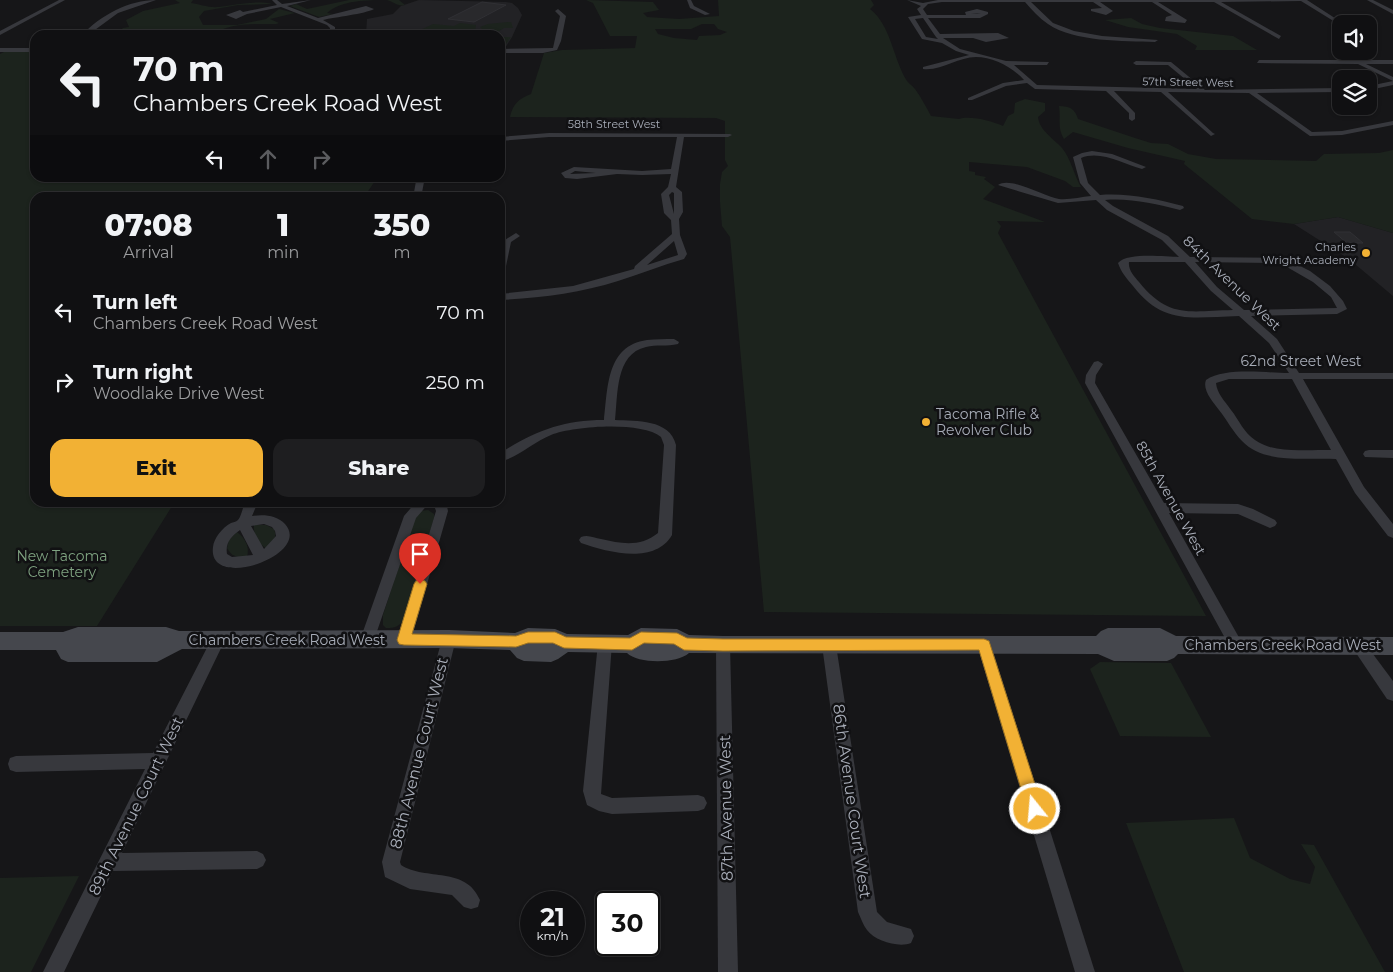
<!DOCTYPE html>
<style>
body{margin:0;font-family:Montserrat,sans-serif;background:#1e1e20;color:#f1f3f6;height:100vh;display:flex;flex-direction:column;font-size:19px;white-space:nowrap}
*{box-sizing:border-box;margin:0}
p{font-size:16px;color:#9c9d9f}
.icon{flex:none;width:28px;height:28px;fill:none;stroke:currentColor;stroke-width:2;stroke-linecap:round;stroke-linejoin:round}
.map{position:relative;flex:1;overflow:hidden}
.details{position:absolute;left:30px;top:192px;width:475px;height:315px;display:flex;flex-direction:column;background:#101012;border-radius:15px;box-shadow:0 1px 4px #0004,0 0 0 1px #303032}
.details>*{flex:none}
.top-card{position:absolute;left:30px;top:30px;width:475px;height:152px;border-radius:15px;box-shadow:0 1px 4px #0004,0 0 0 1px #303032;background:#101012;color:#f1f3f6;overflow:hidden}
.tools{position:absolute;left:1332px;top:15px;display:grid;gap:10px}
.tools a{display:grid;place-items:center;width:45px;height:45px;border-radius:10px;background:#101012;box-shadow:0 1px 4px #0004,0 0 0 1px #303032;font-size:25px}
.speed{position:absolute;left:520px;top:891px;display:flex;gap:10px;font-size:25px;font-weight:700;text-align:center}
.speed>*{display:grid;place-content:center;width:65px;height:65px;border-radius:50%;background:#101012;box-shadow:0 1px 4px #0004,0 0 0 1px #303032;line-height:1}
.speed small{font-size:12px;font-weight:400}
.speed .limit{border:2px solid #111;border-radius:8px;background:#fff;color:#111}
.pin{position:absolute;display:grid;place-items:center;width:42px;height:42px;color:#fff;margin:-51px -21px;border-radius:50% 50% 50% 0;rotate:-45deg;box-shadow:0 0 5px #0007}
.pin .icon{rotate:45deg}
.me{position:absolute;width:55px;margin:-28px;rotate:343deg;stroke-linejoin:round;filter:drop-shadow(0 0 4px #0008)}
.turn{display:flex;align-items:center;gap:18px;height:105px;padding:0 20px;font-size:22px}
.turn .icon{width:65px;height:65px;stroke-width:2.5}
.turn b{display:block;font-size:35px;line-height:42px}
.lanes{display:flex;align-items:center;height:48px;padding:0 20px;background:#0003;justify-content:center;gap:25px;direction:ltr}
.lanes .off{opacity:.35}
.eta{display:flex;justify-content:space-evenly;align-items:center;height:85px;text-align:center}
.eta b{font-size:30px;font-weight:800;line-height:35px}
.button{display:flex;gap:10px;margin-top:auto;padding:10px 20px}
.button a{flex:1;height:58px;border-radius:15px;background:#f2b134;color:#111;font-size:20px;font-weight:800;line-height:58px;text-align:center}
.button a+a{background:#1e1e20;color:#f1f3f6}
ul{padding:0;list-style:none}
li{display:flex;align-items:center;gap:15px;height:70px;padding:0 20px}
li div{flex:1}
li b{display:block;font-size:19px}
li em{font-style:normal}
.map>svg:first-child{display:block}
.built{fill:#222225}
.green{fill:#1c231d;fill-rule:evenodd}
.building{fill:#29292c;stroke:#303034}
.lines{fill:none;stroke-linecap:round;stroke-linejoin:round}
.street{fill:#37383d;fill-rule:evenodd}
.secondary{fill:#45474d;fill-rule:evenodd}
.route{fill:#f2b134;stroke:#9d7322}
.poi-dot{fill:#f2b134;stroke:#111113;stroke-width:2}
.labels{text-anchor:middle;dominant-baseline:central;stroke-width:5;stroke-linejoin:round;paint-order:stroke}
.far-street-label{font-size:11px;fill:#a8adb8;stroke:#111113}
.far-poi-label{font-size:11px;fill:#a8adb8;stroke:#111113;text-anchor:end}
.street-label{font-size:14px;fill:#a8adb8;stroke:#111113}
.poi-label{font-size:14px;fill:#a8adb8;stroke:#111113;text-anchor:start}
.park-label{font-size:14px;fill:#7fa381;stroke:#111113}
.near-street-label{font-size:16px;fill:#a8adb8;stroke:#111113}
</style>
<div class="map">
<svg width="1393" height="972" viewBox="0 0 1393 972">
<rect width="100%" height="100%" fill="#161618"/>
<!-- built -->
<g class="built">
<path d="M419,0L506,2L512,3L518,8L522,15L512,37L505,48H500V35H366L367,19L393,14L401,6Z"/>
<path d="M1338,217L1393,233V296L1349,259L1294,224Z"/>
</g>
<!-- green -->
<g class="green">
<path d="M175,0H193L191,3C200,4 208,8 219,7C236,5 257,0 272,4L238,5L204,11L199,17L203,25H237L266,19L279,9L295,13L270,19L279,23L276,24C255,24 229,22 212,35H115L123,28L129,27L126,20L143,11L180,3Z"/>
<path d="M349,0H399L405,5C398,7 394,2 387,0C368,0 341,0 327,13L333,14L319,17L290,6L296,4L307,9Z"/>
<path d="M586,0L653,2L659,10L643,13L647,17L679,19L719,16L718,0H871L874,5L870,9C891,25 893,59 907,81C909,84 913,86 915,89C921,97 926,107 931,116L959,119C969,115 993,121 1003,126L1008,116L1014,113L1015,103L1025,99L1045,103V111L1038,117C1039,130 1054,139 1062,148C1071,159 1074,175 1081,187H1073L1065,181L1027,167L969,162V171L975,172V175L986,177L984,179L995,187L983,199L1045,222L997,221L1001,226L998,233L1206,616L764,612L730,237L722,226L720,202V184L722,172L728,166L725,160V121L716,118L510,117C513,103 519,99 531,94L544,53L562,50L635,48L637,36H610L593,3ZM702,24H714L718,29L727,32L720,35L699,36L697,40L674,38L658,34L655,29H691Z"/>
<path d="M1131,18L1142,24L1160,28L1233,36L1257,50H1195L1197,46L1177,34L1128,27L1105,20Z"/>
<path d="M508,22H511L513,28H504L496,33L502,34V37H511L504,47H500V35H410L433,24L454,26L460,23L476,25L475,31L487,33L491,32L484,31L480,27L488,24Z"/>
<path d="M4,52H35V178H377L364,197L35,198V502L174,503L97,626H0V54Z"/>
<path d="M1059,106C1070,106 1075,109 1078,119L1135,138L1151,143L1168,144L1188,154L1216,159L1316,161L1324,154L1379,153L1393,150V233L1338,217L1294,224L1252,219L1184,164L1185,161L1128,148L1073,132L1064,139C1057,127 1061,119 1059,106Z"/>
<path d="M428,510L434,514V518L404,619C399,627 395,628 386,628L383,625V615L415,517L420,511Z"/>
<path d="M254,525H266L274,529C277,537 274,542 268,549C259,545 253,535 254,525Z"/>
<path d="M237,532C245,538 250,547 247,557C238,558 232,557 227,548L229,540Z"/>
<path d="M1100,662L1171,663L1211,737L1120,736L1090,669Z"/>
<path d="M1234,818L1250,858L1290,879L1310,884L1315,867L1301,844L1314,845L1385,972H1184L1126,823Z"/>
<path d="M79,876L31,972H0V878Z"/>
</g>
<!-- building -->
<g class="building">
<path d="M482,2L506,5L474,22L448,19Z"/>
<path d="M1334,232H1350L1363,243H1347Z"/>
</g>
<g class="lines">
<!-- street -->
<g class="street">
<path d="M59,0H65L0,35V31Z"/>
<path d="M156,0L118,13L88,35H82C101,15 129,0 156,0Z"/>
<path d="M272,0H277L282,4L311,0L287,6L318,18L366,6L374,9C365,14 335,17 323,20L335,27V35H329L330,28L327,25L281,7L247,14L236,19L226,15L240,10L243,12L277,5Z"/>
<path d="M687,0H691L694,6L710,14L705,15L690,8Z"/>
<path d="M907,0L923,3L938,0H1307L1344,24L1340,25L1301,1L1221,2L1281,36L1279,39L1214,2H1158L1187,20L1185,23L1165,21L1166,17L1172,15L1152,2H1100L1113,11L1106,15L1091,11V9L1102,8L1093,2H1031L1053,23L1074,31L1102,36L1158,40L1155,42C1124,41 1074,42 1048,24C1039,18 1032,10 1025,2H942L928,4L923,9L927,15H966L965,12L977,9L988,12V14L980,18H928L940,34L998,33L1009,38L986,42L973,38H943L960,49L1006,61L1049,62L1047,65H1014L1037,85L1197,89L1168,65H1136L1133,63L1136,61L1171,62L1205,90L1341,88V92L1257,93L1312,132L1342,131L1393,121V125L1342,135L1310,136L1249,93L1168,92L1213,133L1215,134L1211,136L1161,92L1114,91L1135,113V119L1132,121L1129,119V113L1106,91L1035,89L1027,83L1006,86L972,100H968V98L1003,83L1024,80C1012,67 993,57 976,57C958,57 942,71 923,69V67L969,55L956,51L942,43L922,39L908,17L921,15L917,9L921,6ZM977,13H981L971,14ZM923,18L936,37L938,39L926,37L915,19Z"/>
<path d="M1367,0H1373L1393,10V14Z"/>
<path d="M558,9L566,16L561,41L557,50L543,53H500V49L553,48L560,16L555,11Z"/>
<path d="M247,31L258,33L257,35H236Z"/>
<rect x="0" y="48" width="35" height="4"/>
<path d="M1259,60H1393V64H1366L1393,77V81L1358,64L1257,63Z"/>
<path d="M1393,81V85L1369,90V86Z"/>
<path d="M549,133L730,134L732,135L728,137H684L676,187L682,192L683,212L679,219L680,235L687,254L684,259C662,265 640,274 618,281C580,293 540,298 500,300V294L573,286L634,269L635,266L672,234L671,220L664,213L661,194L668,187L671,174L642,175L617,174L577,179L565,178L561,173L574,167L642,171L671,169L677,137H549L500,141V137ZM575,171L596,173L570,174ZM672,192L674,193V214L669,195ZM674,241L678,255L647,265Z"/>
<path d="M1092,151L1112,154L1146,167L1142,169C1123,164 1101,150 1081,158L1088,183L1100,195C1129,193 1155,199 1183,206L1184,208L1180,210C1155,204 1131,198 1105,200L1113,206L1168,236L1190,257L1284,258L1310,271L1330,286L1343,301L1347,309L1337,314L1251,316L1277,339L1299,373H1393V379H1303L1364,487L1393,524V538L1388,536L1355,493L1336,459C1306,457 1265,465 1242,441C1233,432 1227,420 1219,410C1213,402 1202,390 1206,380C1225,367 1266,373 1289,373L1269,343L1239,316C1193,317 1164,326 1133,286C1127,279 1121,272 1118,263C1128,252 1165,257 1179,257L1162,240L1107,210L1096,200L1058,203L998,185C1011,176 1044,197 1059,199C1069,200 1081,197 1091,196L1080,183L1073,157L1082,153ZM1129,262H1185L1211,291L1233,310C1189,311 1169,319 1139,282C1134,276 1128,270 1129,262ZM1195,262L1280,263L1313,282L1331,297L1337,308L1244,310L1217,287ZM1229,379H1292L1331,450C1307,449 1276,455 1255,440C1244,433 1239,420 1231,410C1225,401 1217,394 1216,383Z"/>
<path d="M420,178H428L424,182L421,198H413L416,181Z"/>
<path d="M516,233L520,236L511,242L505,271L500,274V252L503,241Z"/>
<path d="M674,339L679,342L678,344C667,347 656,344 646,347C615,354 618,395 615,420C636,421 670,419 676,445L672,535C655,565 607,552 581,543L579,540L581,537C588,534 594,538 601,539C622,544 641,547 658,533L664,445L661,437C641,421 574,426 551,435C534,442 518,457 500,462V453C536,431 562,420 604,420C608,388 606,346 647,340C656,339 665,339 674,339Z"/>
<path d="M1098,361L1103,364L1096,375L1095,383L1164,503L1238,504L1253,509L1275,520L1277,523L1275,526L1270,528L1238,514L1169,513L1241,641L1243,645L1241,649L1236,651L1231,649L1085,383L1086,375L1094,362Z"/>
<path d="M1369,450H1393V458L1365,457L1363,454L1365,451Z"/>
<path d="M245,502H258L252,516C263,514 277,515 285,524C313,555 207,592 213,547C214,538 222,528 231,523C233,522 236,522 238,520C241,517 243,507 245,502ZM264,524L272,527L275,531L276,536L264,549L251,526ZM240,530L253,555L232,557L227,554C225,542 232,536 240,530Z"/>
<path d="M416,502H430L416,518L374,640L372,644L367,646L362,644L360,640L404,516Z"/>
<path d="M433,502H446L448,511L411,640L409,644L404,646L399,644L397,640L436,511Z"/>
<path d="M449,633L454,635L456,639L400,862L401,865C426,881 466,866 480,900L478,907L471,909L464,907L452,895L410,889L385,877L382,862L442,639L444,635Z"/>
<path d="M218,634L223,636L225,640L122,853L257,851L263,854L266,860L263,866L257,869L113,871L64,972H43L145,769L16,772L10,770L8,764L10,758L16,756L153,753L213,636Z"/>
<path d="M605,637L610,639L612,643L601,794L612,798L698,795L704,797L707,803L704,809L698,811L612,814L599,811L587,805L583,791L598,643L600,639Z"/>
<path d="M723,639L728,641L730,645L738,972H718L716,645L718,641Z"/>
<path d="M829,639L834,641L836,645L877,912L887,922L911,929L914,936L911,943C899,948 875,941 867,930C863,925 861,918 858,912L822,645L824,641Z"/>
<path d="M984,639L989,641L991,645L1095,972H1075L977,645L979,641Z"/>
<path d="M1359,640L1364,642L1393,681V701L1387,699L1354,650L1352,646L1354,642Z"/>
</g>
<!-- secondary -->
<path class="secondary" d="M78,627H166L179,631L449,630L515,633L528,628L555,629L567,634L628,635L641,628L677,629L689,635L723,636H1096L1101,631L1108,628H1160L1176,636L1393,637V655L1178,654L1174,658L1167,661H1114L1098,654L689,653C677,664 638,664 627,653L568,652L558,659L551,662L524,661L517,658L510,650L449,648L182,649L157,662H68L61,659L56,650H0V632H63Z"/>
</g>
<!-- route -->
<path class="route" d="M420,579L425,581L427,584L412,634L516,636L528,632H555L566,637L630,638L641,632L677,633L687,638L723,639H984L989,641L1043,809L1041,814L1035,817L1029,814L1027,809L979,650L723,651L684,650L674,644L644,643L632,650L564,648L553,643H528L516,647L404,645L399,644L397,640L414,584L416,581Z"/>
<!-- markers -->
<g class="poi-dot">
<circle cx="1366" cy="253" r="5"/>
<circle cx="926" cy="422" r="5"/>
</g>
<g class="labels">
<!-- far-street labels -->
<g class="far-street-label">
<text transform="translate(1188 82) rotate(1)">57th Street West</text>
<text x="614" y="124">58th Street West</text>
</g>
<!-- far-poi labels -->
<g class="far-poi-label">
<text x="1356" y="247">Charles<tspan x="1356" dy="13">Wright Academy</tspan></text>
</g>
<!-- street labels -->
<g class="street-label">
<text transform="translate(1232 283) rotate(44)">84th Avenue West</text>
<text x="1301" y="361">62nd Street West</text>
<text transform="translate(1171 498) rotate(61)">85th Avenue West</text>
<text x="287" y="640">Chambers Creek Road West</text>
<text x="1283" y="645">Chambers Creek Road West</text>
</g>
<!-- poi labels -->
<g class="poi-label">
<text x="936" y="414">Tacoma Rifle &amp;<tspan x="936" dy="16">Revolver Club</tspan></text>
</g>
<!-- park labels -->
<g class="park-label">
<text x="62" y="556">New Tacoma<tspan x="62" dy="16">Cemetery</tspan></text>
</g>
<!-- near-street labels -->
<g class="near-street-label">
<text transform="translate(419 753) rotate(-76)">88th Avenue Court West</text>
<text transform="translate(852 801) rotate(82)">86th Avenue Court West</text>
<text transform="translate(136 806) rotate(-64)">89th Avenue Court West</text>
<text transform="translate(726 808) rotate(-91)">87th Avenue West</text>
</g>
</g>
</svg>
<div class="tools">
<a><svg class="icon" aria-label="sound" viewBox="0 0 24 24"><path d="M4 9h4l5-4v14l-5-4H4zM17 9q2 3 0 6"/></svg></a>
<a><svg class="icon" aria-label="layers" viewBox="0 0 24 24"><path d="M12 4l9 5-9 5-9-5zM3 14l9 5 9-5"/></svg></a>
</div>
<div class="speed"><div>21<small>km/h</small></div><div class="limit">30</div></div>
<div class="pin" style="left:420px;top:584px;background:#d93025"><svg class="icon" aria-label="arrive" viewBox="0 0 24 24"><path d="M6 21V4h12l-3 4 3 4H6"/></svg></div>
<svg class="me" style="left:1035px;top:809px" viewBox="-20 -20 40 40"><circle r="17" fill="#f2b134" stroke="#fff" stroke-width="3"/><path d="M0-11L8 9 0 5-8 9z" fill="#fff"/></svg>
<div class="top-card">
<div class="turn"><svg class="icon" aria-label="left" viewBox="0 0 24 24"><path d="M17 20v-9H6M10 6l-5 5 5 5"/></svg><div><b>70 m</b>Chambers Creek Road West</div></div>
<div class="lanes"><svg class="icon" aria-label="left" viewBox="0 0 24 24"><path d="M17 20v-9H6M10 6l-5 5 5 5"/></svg><svg class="icon off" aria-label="ahead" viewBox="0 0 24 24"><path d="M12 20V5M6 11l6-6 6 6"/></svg><svg class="icon off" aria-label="right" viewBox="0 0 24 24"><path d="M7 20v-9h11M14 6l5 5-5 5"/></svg></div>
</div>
<section class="details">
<div class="eta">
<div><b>07:08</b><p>Arrival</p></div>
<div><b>1</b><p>min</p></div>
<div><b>350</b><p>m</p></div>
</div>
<ul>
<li><svg class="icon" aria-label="left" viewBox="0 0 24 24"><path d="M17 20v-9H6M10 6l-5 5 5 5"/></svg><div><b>Turn left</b><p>Chambers Creek Road West</p></div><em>70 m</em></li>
<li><svg class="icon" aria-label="right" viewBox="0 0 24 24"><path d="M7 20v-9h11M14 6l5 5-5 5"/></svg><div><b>Turn right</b><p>Woodlake Drive West</p></div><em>250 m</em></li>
</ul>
<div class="button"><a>Exit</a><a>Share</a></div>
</section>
</div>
